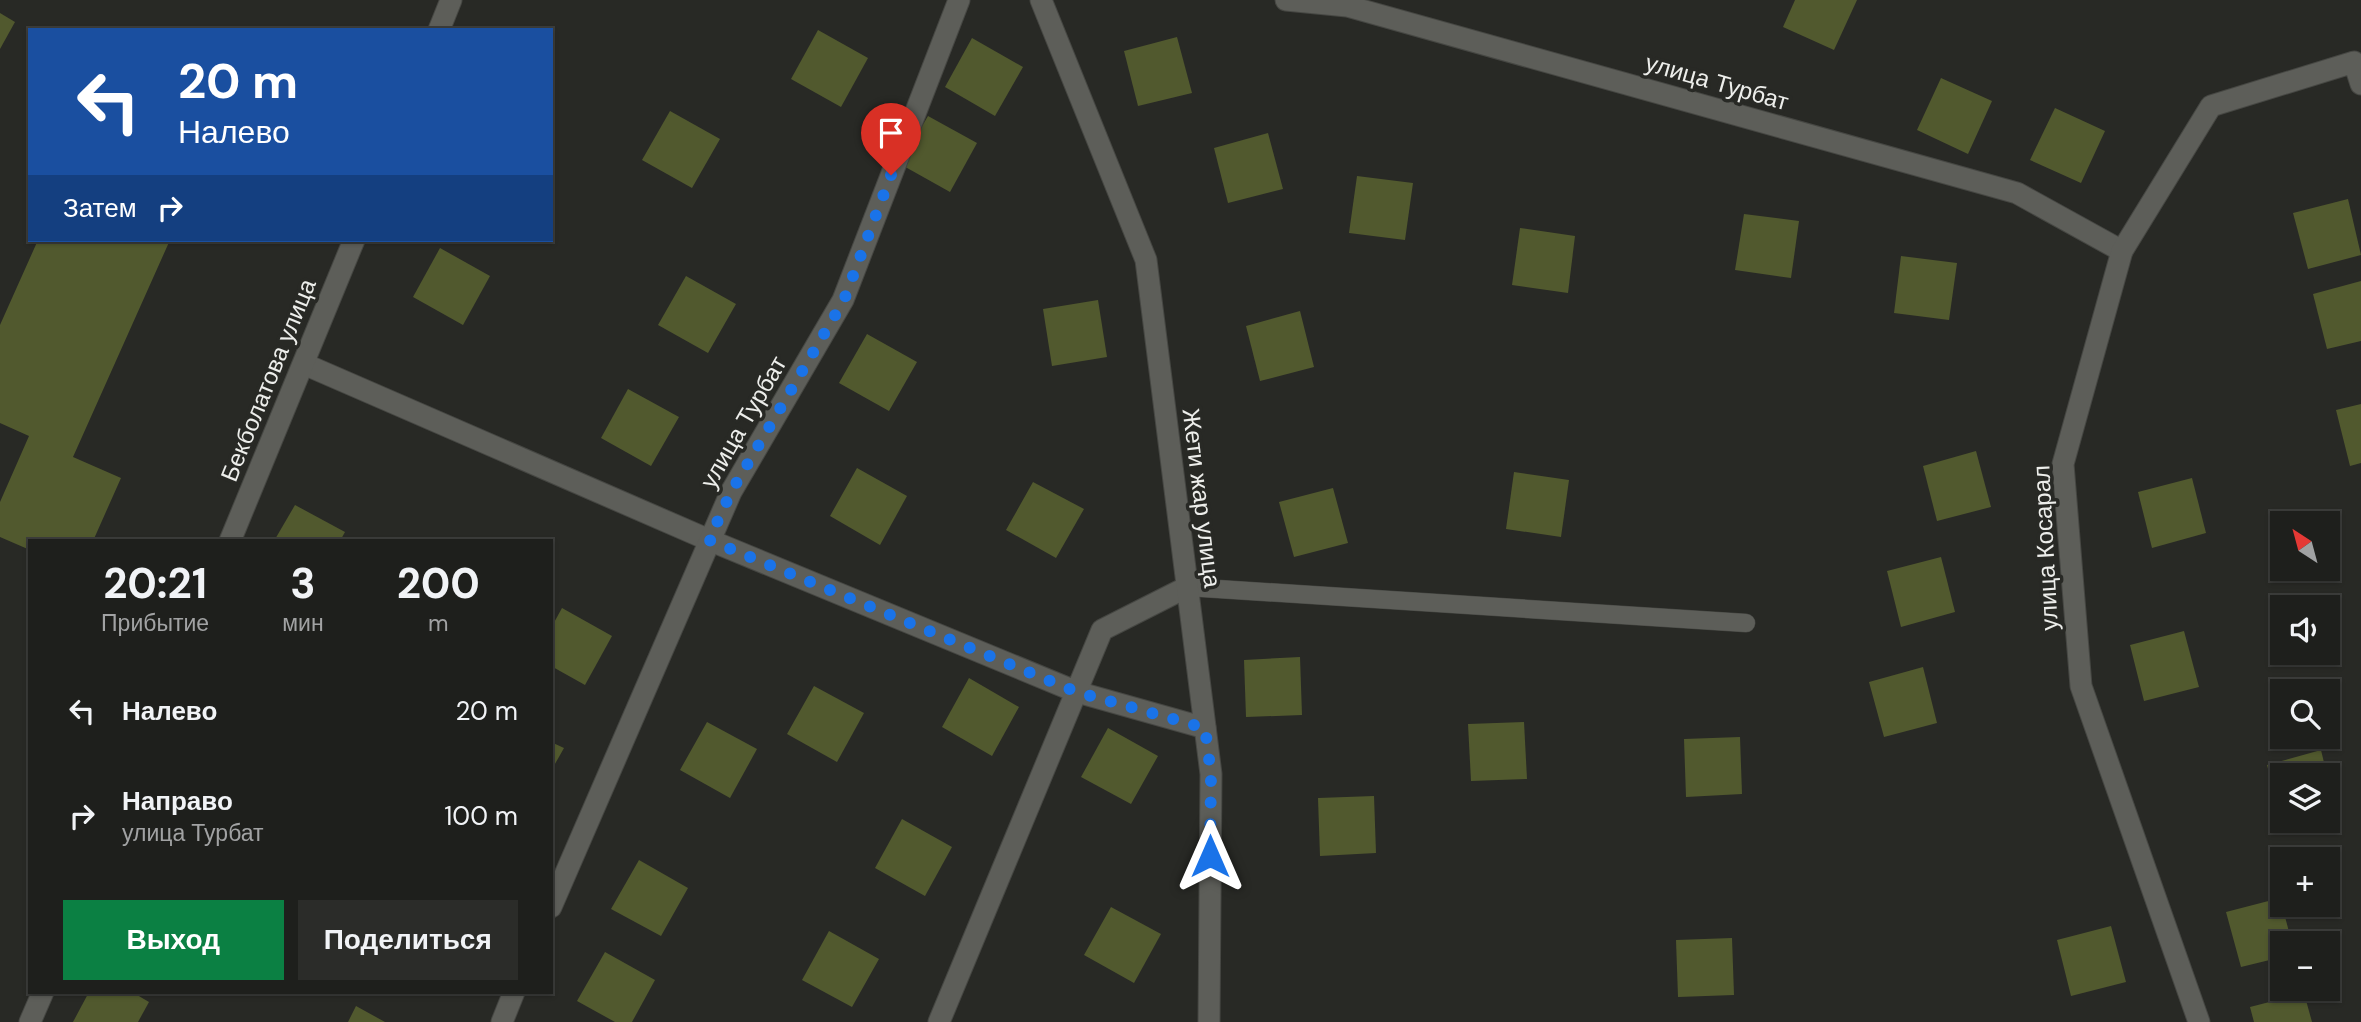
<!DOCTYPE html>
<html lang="ru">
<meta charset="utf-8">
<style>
body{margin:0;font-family:"DM Sans",sans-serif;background:#2b2c29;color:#f1f3f6;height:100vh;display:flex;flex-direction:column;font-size:26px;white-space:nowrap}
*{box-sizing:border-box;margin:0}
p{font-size:23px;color:#a1a2a3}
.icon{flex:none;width:38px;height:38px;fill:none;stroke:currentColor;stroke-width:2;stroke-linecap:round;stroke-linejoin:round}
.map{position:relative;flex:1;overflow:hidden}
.panel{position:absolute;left:28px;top:539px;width:525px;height:455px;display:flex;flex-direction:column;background:#1e1f1c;border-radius:0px;box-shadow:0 2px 5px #0004,0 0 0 2px #3c3d3b}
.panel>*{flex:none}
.top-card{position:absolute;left:28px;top:28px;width:525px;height:214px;border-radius:0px;box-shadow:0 2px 5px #0004,0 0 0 2px #3c3d3b;background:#1a4fa0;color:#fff;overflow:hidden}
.needle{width:46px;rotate:324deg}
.buttons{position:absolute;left:2270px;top:511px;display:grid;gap:14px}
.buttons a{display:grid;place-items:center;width:70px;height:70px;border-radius:0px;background:#1e1f1c;box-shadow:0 2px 5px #0004,0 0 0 2px #3c3d3b;font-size:35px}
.pin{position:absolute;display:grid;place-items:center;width:60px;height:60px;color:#fff;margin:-72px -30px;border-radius:50% 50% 50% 0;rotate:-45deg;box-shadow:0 0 7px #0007}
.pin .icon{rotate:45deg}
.me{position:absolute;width:77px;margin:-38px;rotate:0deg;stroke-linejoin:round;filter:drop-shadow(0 0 5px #0008)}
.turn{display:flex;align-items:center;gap:24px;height:147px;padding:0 35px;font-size:32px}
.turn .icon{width:91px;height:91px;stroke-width:2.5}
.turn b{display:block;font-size:49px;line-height:60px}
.then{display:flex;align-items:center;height:66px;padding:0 35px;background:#0003;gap:14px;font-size:26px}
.eta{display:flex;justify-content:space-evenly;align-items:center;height:119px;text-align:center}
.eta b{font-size:42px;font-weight:700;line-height:49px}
.primary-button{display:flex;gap:14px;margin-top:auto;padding:14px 35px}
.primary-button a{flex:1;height:80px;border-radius:0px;background:#0b8043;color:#fff;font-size:28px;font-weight:700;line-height:80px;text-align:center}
.primary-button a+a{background:#2b2c29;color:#f1f3f6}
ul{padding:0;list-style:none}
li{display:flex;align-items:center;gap:21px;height:105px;padding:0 35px}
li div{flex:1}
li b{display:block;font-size:26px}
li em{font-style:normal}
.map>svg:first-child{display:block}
.building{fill:#51592e}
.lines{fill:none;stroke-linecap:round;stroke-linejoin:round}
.lane-casing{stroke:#464743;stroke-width:19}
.street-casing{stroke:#464743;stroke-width:23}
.secondary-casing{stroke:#464743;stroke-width:23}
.lane{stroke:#5d5e59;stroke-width:18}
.street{stroke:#5d5e59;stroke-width:21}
.secondary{stroke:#5d5e59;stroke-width:21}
.route{stroke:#1a73e8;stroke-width:12;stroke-dasharray:0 21.6}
.labels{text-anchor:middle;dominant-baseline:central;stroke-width:7;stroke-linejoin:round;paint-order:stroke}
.street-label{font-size:24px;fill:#edeeeb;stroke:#282925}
</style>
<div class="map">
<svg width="2361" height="1022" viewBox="0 0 2361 1022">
<rect width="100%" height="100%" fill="#282925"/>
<!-- building -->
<g class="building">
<path d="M1795,0H1857L1834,50L1783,27Z"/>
<path d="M0,13L15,22L0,49Z"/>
<path d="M818,30L868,58L841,107L791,79Z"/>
<path d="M1177,37L1192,93L1138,106L1124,51Z"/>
<path d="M972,38L1023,67L995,116L945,87Z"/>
<path d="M1941,78L1992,101L1968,154L1917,130Z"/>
<path d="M2055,108L2105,131L2081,183L2030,160Z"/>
<path d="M670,111L720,139L692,188L642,160Z"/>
<path d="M928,116L977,143L950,192L900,164Z"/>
<path d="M1268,133L1283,189L1228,203L1214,148Z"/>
<path d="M1357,176L1413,183L1405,240L1349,233Z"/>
<path d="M2348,199L2361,255L2308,269L2293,213Z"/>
<path d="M1744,214L1799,221L1791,278L1735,270Z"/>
<path d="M1520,228L1575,236L1568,293L1512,285Z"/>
<path d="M38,240H170L73,457L121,478L93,541H30V550L0,537V502L29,436L0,423V325Z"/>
<path d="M440,248L490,276L463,325L413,297Z"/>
<path d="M1901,256L1957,263L1949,320L1894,313Z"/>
<path d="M686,276L736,304L708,353L658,325Z"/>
<path d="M2361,281V341L2327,349L2313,294Z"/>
<path d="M1098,300L1107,357L1052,366L1043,309Z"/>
<path d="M1300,311L1314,367L1260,381L1246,326Z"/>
<path d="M867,334L917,362L889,411L839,383Z"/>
<path d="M628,389L679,417L651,466L601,438Z"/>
<path d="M2361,404V463L2350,466L2336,410Z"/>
<path d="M1976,451L1991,507L1937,521L1923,466Z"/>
<path d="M857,468L907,496L880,545L830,516Z"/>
<path d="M1514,472L1569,480L1561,537L1506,529Z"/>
<path d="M2192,478L2206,533L2152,548L2138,492Z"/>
<path d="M1033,482L1084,509L1056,558L1006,530Z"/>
<path d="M1333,488L1348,543L1294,557L1279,502Z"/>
<path d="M295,505L345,532L340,541H274Z"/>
<path d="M1941,557L1955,612L1901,627L1887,571Z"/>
<path d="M562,608L612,636L585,685L551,666V628Z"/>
<path d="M2184,631L2199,687L2144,701L2130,645Z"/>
<path d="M1300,657L1302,715L1246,717L1244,660Z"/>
<path d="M1923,667L1937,723L1884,737L1869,682Z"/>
<path d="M969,678L1019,707L992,756L942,727Z"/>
<path d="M814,686L864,713L837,762L787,734Z"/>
<path d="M707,722L757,749L730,798L680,770Z"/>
<path d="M1524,722L1527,779L1471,781L1468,724Z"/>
<path d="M1108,728L1158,756L1131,804L1081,777Z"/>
<path d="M1740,737L1742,794L1686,797L1684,739Z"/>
<path d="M551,742L564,748L551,771Z"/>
<path d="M2321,750L2327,775H2282L2281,818L2267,765Z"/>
<path d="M2328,779L2335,806L2328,808Z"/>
<path d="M1374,796L1376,853L1320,856L1318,798Z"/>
<path d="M902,819L952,847L925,896L875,868Z"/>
<path d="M639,860L688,888L661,936L611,909Z"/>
<path d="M2280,898L2292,943H2282V957L2241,967L2226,912Z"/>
<path d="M1111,907L1161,934L1134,983L1084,955Z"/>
<path d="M2111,926L2126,982L2071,996L2057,940Z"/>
<path d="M829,931L879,959L852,1007L802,980Z"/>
<path d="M1732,938L1734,995L1678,997L1676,940Z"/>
<path d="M605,952L655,980L632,1022H615L577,1001Z"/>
<path d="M89,992H132L149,1002L138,1022H73Z"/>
<path d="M2304,993L2312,1022H2254L2250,1007Z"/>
<path d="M356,1006L385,1022H348Z"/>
</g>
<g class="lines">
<defs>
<path id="lane" d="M1187,587L1746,623"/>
<g id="street">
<path d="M1286,0L1347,6L2017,193L2122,251"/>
<path d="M304,364L709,540L1077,692L1205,728"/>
<path d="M551,907L731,492L843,300L959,0"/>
<path d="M502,1022L514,992"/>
<path d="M939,1022L1102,630L1187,587"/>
<path d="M2199,1022L2081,686L2063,464L2122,251L2211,106L2354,62L2361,84"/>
</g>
<g id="secondary">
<path d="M1041,0L1146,260L1211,774L1209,1022"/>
<path d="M439,30L451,0"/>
<path d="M230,541L354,240"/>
<path d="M30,1022L43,992"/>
</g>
</defs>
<!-- lane casing -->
<use href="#lane" class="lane-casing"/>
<!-- street casing -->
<use href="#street" class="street-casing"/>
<!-- secondary casing -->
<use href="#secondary" class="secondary-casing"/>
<!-- lane -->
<use href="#lane" class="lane"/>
<!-- street -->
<use href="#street" class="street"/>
<!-- secondary -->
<use href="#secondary" class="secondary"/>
</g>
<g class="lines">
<!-- route -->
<path class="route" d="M891,175L844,300L731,492L709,540L1077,692L1205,728L1211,774L1210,856"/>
</g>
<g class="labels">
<!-- street labels -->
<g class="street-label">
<text transform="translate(1717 82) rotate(16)">улица Турбат</text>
<text transform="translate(268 380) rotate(-68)">Бекболатова улица</text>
<text transform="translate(743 422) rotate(-60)">улица Турбат</text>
<text transform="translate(1202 498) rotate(83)">Жети жар улица</text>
<text transform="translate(2045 548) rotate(-93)">улица Косарал</text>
</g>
</g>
</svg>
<div class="buttons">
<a><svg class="needle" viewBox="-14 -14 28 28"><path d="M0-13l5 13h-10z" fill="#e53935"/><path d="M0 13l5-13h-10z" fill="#a1a2a3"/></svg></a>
<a><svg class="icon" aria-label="sound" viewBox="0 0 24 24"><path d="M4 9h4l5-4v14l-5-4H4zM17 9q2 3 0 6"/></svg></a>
<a><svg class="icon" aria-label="search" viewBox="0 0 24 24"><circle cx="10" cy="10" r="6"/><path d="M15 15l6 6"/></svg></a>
<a><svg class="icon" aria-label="layers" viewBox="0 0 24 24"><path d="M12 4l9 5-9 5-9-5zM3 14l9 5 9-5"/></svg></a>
<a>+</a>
<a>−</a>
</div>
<div class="pin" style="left:891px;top:175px;background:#d93025"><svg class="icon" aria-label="arrive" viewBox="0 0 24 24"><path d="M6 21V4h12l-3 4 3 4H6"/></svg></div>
<svg class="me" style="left:1210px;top:856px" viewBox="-20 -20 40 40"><path d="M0-17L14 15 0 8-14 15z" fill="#1a73e8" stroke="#fff" stroke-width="4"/></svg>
<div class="top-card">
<div class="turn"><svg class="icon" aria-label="left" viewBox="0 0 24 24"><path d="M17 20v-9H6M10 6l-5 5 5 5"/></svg><div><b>20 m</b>Налево</div></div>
<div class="then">Затем<svg class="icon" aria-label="right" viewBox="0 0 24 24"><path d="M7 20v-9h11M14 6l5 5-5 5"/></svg></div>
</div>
<section class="panel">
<div class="eta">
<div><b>20:21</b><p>Прибытие</p></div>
<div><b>3</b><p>мин</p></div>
<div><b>200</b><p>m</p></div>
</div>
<ul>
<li><svg class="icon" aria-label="left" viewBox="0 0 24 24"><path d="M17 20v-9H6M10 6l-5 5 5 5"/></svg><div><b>Налево</b></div><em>20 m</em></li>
<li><svg class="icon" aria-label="right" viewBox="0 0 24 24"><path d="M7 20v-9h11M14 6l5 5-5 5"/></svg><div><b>Направо</b><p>улица Турбат</p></div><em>100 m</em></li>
</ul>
<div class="primary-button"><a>Выход</a><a>Поделиться</a></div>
</section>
</div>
